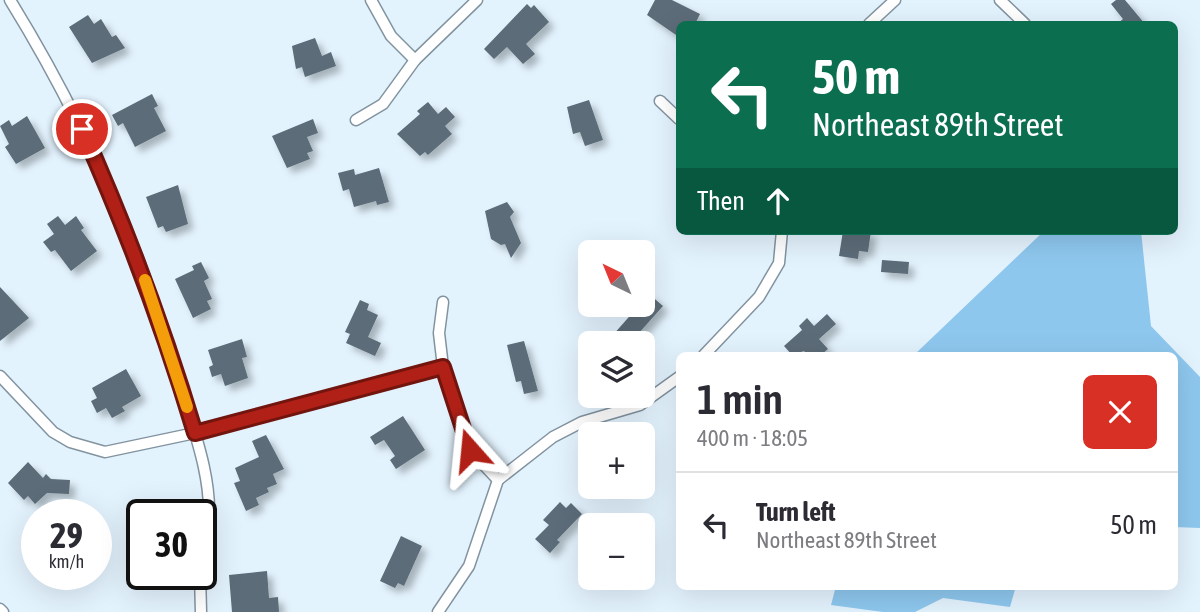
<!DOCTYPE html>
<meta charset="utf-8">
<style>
body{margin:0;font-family:"Asap Condensed",sans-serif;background:#f2f2f3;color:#2b2b33;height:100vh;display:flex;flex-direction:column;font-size:26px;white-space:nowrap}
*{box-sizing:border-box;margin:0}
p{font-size:23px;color:#7c7c81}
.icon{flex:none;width:38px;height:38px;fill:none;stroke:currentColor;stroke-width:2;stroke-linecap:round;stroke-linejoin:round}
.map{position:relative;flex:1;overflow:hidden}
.sheet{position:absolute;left:676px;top:352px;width:502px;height:238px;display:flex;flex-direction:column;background:#fff;border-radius:10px;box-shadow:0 7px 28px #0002}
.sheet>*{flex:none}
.hud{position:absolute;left:676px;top:21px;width:502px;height:214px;border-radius:10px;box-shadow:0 7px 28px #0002;background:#0b6e4f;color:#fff;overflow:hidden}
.needle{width:46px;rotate:317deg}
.tools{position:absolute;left:578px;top:240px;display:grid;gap:14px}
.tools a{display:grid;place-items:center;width:77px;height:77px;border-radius:10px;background:#fff;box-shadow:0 7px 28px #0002;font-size:35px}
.speed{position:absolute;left:21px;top:499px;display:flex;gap:14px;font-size:35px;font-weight:700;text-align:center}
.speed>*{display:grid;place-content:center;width:91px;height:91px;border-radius:50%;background:#fff;box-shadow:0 7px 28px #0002;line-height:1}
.speed small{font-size:18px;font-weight:400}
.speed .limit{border:4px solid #111;border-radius:10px;background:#fff;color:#111}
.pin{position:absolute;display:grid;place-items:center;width:60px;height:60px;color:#fff;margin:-30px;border:4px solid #fff;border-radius:50%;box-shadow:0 2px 7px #0007}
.me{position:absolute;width:77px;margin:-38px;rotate:342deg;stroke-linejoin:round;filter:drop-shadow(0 0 5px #0008)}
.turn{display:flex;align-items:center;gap:24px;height:147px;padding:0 21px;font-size:32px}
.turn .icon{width:91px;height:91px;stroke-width:2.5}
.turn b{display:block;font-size:49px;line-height:60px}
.then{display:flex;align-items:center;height:66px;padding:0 21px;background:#0003;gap:14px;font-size:26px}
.round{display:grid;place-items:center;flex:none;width:74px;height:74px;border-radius:10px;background:#f2f2f3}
.summary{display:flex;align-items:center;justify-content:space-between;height:119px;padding:0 21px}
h1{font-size:42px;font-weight:600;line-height:52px}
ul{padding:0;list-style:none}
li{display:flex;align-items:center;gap:21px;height:105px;padding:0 21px;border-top:2px solid #e1e1e2}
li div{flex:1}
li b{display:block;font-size:26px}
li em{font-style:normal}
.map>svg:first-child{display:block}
.forest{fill:#8ec7ee}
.building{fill:#5b6c78;filter:url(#shadow)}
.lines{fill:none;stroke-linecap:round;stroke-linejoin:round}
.street-casing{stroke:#8293a0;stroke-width:13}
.street{stroke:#fff;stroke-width:10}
.route-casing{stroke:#72150e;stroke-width:18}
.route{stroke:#b02016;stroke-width:12}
.slow{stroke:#f59e0b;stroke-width:12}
</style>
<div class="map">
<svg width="1200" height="612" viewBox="0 0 1200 612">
<defs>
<filter id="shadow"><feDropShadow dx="5.5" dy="5.5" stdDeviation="3.5" flood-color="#0004"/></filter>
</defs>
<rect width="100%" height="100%" fill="#e3f3fe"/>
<!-- forest -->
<g class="forest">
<path d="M1044,231H1141L1151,326L1200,377V528L1174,527V355H914Z"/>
<path d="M836,586H1016L1010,607L943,598L915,612H883L831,605Z"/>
</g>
<!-- building -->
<g class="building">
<path d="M655,0H672L700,14L695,24H679V37L647,15Z"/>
<path d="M1116,0H1125L1145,24H1117L1123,19L1111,4Z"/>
<path d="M527,4L531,8L534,5L549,22L526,44L535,54L523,64L507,47L494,59L484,49Z"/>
<path d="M88,15L94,24L101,19L112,37L116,35L125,48L92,63L69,27Z"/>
<path d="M315,38L322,56L331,52L336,66L305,77L302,67L296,69L292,46Z"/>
<path d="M152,94L158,106L154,108L166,131L135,147L123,123L118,126L112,115Z"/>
<path d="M589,100L603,140L585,146L580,132L573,134L567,107Z"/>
<path d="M428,102L438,114L446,107L455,117L445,126L452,134L428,155L425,152L420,156L397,134L420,114L417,111Z"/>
<path d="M27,116L45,148L16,164L5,147L9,144L0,126L9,120L12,126Z"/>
<path d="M313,119L318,133L307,137L313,151L307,153L310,159L287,168L272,136Z"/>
<path d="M379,168L389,202L377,205L376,201L354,207L349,189L343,191L338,173L354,169L355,175Z"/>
<path d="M178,185L188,224L166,232L163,226L158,228L146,197Z"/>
<path d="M507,202L514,212L510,217L521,243L511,258L505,244L501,245L491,239L485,211Z"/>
<path d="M58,216L65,225L76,216L84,228L81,230L97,251L71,271L55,250L51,252L43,242L54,234L47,224Z"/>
<path d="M843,231H871L868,252L859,251L858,259L839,256Z"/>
<path d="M882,260L909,262L908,274L881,272Z"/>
<path d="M201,262L209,278L204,281L212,299L207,301L211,309L193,318L175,279L194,270L192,266Z"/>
<path d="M0,287L29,318L0,341Z"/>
<path d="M649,294L663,306L630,343H622L613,335Z"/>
<path d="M360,300L369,304L367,310L378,315L368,337L381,343L375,356L346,343L350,334L345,332Z"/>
<path d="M827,314L836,324L819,339L828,349L821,355H808L804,351L792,355L784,346L802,330L799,326L807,318L814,326Z"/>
<path d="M242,339L247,357L242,358L248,378L225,386L221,374L212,377L209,367L213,365L208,350Z"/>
<path d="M524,341L538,391L524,394L521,381L516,382L507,345Z"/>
<path d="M126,369L141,396L122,407L125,411L112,418L106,408L97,413L91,401L97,398L92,388Z"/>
<path d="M403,416L425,450L396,469L390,460L395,456L384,440L375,445L370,437Z"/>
<path d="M266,435L284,469L273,474L277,484L267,488L269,492L256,498L259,505L246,511L234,483L240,481L235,468L259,457L252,441Z"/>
<path d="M28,462L43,478L46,474L51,479L70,480L69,494L47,493L35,504L28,496L24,500L8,483Z"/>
<path d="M560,502L566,508L571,503L582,514L557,540L560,542L550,553L535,539L549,525L543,520Z"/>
<path d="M401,536L422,546L404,586L398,583L395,588L380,581Z"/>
<path d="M267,571L269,598L278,597L279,612H232L229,575Z"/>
</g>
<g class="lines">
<defs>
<g id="street">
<path d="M10,0C86,123 144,258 184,396C195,435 210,474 209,515C209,532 204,550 201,567"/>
<path d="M371,0L391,36L415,60"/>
<path d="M1000,0L1025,24"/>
<path d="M869,24L895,0"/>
<path d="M660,101L679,119"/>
<path d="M356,120L383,104L415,60L477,0"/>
<path d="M443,302L439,333L443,367L470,450L498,480"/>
<path d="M704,355L759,297L779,263L782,231"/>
<path d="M0,376L53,432L70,442L105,452L195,433L443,367"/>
<path d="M200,574L201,612"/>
<path d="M0,609L3,612"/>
<path d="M438,612L469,566L498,480L553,437L582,422L640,405L679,377"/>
</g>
</defs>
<!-- street casing -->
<use href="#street" class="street-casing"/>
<!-- street -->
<use href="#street" class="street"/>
</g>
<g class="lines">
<defs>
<path id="route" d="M82,129C126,228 164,329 195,433L443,367L470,450"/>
</defs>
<!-- route casing -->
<use href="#route" class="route-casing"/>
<!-- route -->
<use href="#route" class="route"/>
<!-- slow -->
<path class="slow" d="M145,280L187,407"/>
</g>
</svg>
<div class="tools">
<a><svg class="needle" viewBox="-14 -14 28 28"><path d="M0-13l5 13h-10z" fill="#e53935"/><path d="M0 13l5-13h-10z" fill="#7c7c81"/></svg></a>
<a><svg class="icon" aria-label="layers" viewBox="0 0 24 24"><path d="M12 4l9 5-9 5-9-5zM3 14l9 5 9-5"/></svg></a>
<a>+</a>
<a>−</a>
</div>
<div class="speed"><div>29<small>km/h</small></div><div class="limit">30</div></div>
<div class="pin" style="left:82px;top:129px;background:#d93025"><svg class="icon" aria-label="arrive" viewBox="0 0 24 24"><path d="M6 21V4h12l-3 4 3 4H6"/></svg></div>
<svg class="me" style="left:470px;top:450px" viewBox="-20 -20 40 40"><path d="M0-17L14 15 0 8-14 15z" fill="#b02016" stroke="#fff" stroke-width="4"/></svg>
<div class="hud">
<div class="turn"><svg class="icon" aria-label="left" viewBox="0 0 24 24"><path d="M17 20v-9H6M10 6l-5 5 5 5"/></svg><div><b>50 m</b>Northeast 89th Street</div></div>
<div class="then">Then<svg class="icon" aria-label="ahead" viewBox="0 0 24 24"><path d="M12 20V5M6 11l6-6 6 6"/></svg></div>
</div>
<section class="sheet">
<div class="summary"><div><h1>1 min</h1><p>400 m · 18:05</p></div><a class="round" style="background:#d93025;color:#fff"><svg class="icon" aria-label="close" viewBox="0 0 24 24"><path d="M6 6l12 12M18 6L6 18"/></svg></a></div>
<ul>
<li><svg class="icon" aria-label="left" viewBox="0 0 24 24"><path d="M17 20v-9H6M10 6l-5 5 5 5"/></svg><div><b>Turn left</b><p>Northeast 89th Street</p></div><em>50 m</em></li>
</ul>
</section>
</div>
